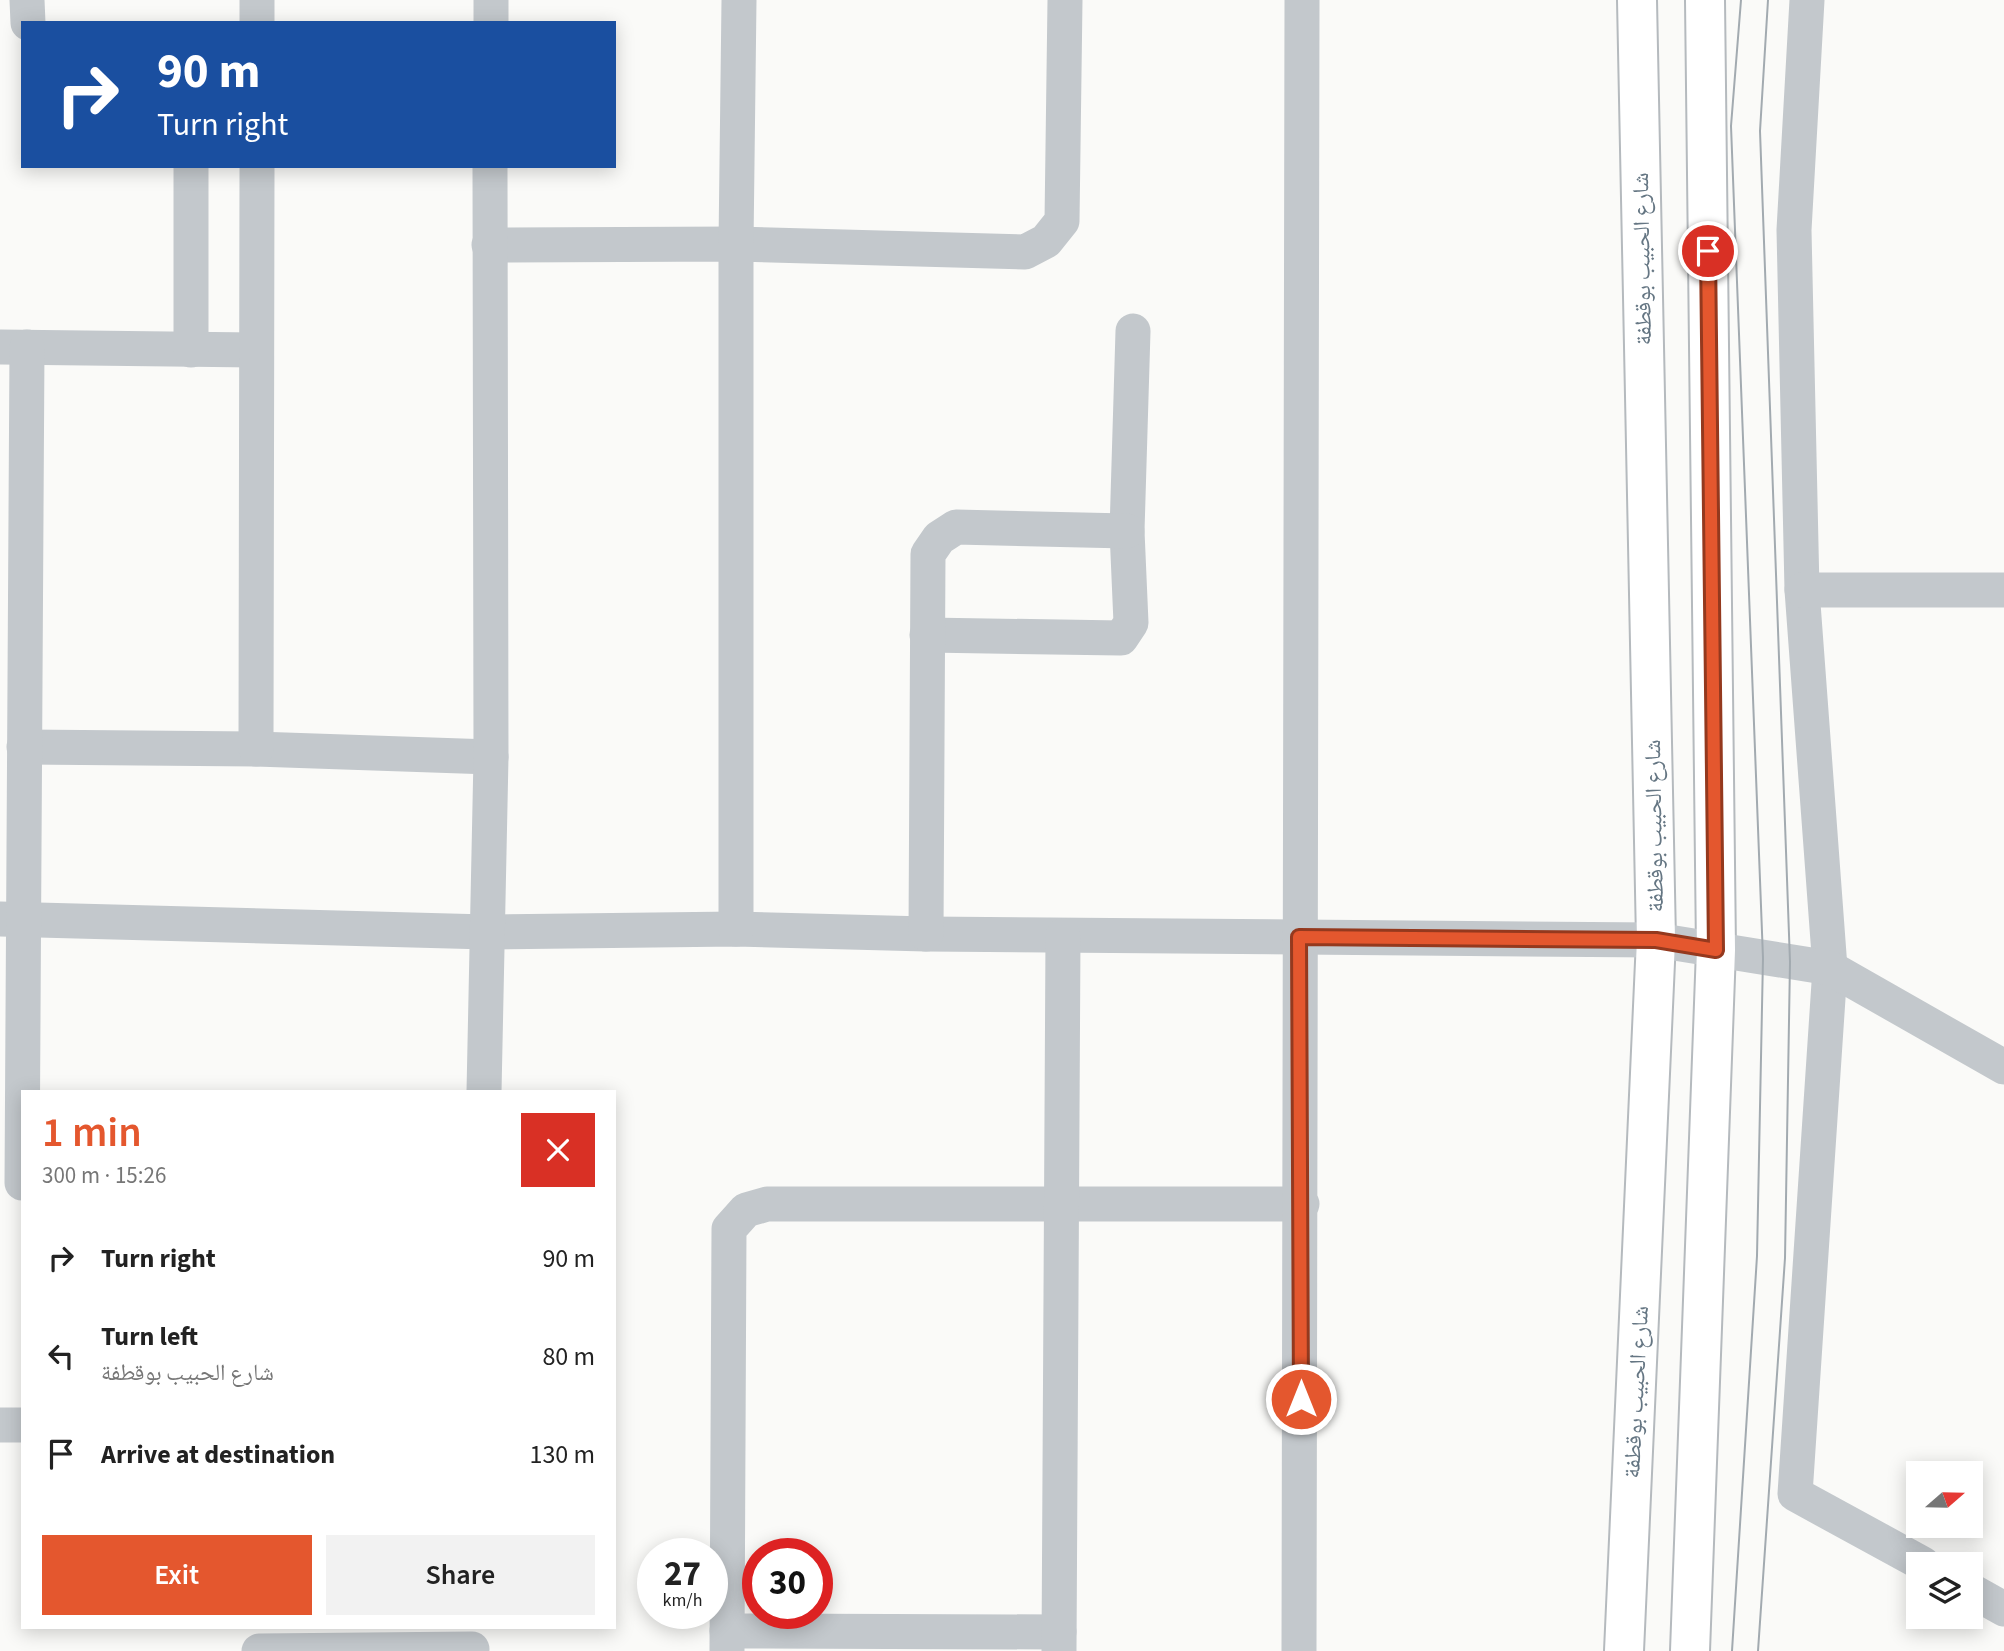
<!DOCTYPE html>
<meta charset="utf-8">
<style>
body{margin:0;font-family:"Source Sans 3","Noto Naskh Arabic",sans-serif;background:#f2f2f2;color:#222;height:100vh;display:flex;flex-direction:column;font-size:26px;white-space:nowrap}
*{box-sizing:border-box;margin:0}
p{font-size:23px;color:#767676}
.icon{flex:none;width:38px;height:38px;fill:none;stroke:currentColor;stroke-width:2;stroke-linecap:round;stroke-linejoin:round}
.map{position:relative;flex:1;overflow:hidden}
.sheet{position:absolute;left:21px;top:1090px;width:595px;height:539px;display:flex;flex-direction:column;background:#fff;border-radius:0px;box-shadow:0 4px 18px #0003}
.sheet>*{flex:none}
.hud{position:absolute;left:21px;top:21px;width:595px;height:147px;border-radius:0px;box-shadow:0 4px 18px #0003;background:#1a4fa0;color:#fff;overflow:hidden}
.needle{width:46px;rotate:70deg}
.fabs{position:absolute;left:1906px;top:1461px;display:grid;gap:14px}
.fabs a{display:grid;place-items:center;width:77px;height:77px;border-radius:0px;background:#fff;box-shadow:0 4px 18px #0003;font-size:35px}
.speed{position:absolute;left:637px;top:1538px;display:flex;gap:14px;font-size:35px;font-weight:700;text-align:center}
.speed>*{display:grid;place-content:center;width:91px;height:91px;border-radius:50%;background:#fff;box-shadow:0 4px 18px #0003;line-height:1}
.speed small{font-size:18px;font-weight:400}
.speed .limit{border:10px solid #d22;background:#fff;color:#111}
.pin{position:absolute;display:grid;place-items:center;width:60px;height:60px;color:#fff;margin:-30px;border:4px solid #fff;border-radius:50%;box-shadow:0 2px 7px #0007}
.me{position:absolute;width:77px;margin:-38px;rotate:0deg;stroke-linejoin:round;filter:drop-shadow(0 0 5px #0008)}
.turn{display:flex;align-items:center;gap:24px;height:147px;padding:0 21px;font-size:32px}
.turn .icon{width:91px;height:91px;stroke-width:2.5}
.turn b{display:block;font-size:49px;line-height:60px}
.round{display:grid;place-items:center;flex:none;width:74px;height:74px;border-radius:0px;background:#f2f2f2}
.head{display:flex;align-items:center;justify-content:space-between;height:119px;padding:0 21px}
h1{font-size:42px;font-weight:600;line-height:52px;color:#e4572e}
.primary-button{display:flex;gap:14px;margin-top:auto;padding:14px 21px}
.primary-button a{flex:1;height:80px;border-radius:0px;background:#e4572e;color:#fff;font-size:28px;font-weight:600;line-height:80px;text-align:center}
.primary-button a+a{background:#f2f2f2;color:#222}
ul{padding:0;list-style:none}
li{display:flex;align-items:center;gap:21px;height:98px;padding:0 21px}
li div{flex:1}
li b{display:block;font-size:26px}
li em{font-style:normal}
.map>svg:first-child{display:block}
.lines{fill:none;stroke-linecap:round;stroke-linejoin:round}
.major-casing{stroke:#b5babe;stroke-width:42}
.minor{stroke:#c3c8cc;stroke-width:35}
.major{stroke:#fff;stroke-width:38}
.tram{stroke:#a2aab0;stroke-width:2}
.route-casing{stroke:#94391e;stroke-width:18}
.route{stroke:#e4572e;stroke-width:12}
.labels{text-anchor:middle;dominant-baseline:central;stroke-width:7;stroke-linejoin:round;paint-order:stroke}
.street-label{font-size:23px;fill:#657683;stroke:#fff}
</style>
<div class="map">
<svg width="2004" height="1651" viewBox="0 0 2004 1651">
<rect width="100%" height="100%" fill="#fafaf8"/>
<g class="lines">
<defs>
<g id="major">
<path d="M1624,1651L1656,940L1637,0"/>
<path d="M1690,1651L1716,950L1705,0"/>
</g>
</defs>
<!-- major casing -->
<use href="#major" class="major-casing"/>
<!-- minor -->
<g class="minor">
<path d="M27,0L28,23"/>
<path d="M1807,0L1794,230L1802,590L1830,968L1795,1494L1923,1564"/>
<path d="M257,23V0"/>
<path d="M491,23V0"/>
<path d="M489,245L736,244L1025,252L1046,241L1062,221L1065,0"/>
<path d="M0,347L256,350"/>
<path d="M191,350V166"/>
<path d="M1802,590H2004"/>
<path d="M927,635L1121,638L1131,623L1127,531L1133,331"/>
<path d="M24,747L256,749L491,757"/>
<path d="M256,749L257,166"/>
<path d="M0,919L487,932L736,929L926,934L1656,940L1830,968L2004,1067"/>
<path d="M736,929V244L739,0"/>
<path d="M926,934L928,554L939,538L956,527L1127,531"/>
<path d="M484,1092L491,757L490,166"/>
<path d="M22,1183L27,347"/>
<path d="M0,1425H23"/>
<path d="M1970,1590L2004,1609"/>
<path d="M727,1631L1059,1632"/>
<path d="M259,1651L472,1649"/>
<path d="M727,1651L729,1229L746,1210L767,1204H1302"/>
<path d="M1059,1651L1063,936"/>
<path d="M1299,1651L1302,0"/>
</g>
<!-- major -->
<use href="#major" class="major"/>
<!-- tram -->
<g class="tram">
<path d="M1732,1651L1757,1256L1763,958L1731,126L1741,0"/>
<path d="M1758,1651L1785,1258L1790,962L1760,131L1768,0"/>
</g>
</g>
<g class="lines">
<defs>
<path id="route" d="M1301,1399L1299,937L1656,940L1716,950L1708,251"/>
</defs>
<!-- route casing -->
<use href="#route" class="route-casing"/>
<!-- route -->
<use href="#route" class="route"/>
</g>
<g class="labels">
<!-- street labels -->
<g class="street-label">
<text transform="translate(1642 259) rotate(-91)">شارع الحبيب بوقطفة</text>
<text transform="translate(1654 826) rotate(-91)">شارع الحبيب بوقطفة</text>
<text transform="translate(1636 1392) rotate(-87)">شارع الحبيب بوقطفة</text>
</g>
</g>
</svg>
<div class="fabs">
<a><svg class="needle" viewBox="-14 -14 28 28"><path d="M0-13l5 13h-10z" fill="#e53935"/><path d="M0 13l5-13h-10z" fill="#767676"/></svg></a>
<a><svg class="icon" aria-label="layers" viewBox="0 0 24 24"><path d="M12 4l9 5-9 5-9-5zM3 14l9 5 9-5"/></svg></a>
</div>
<div class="speed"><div>27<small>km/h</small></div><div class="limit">30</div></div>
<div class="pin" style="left:1708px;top:251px;background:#d93025"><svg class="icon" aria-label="arrive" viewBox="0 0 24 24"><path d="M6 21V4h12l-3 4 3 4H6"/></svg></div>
<svg class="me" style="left:1301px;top:1399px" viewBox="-20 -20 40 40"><circle r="17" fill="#e4572e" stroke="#fff" stroke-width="3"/><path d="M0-11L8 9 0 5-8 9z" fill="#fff"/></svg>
<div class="hud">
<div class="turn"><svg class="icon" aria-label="right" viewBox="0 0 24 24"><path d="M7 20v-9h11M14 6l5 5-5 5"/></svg><div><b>90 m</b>Turn right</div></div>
</div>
<section class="sheet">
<div class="head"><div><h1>1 min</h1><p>300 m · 15:26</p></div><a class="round" style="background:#d93025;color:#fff"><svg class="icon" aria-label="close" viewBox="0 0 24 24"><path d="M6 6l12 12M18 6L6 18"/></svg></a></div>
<ul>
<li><svg class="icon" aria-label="right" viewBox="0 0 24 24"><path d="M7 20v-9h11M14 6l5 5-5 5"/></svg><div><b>Turn right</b></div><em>90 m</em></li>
<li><svg class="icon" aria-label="left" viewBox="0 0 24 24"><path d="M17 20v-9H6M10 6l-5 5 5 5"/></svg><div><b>Turn left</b><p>شارع الحبيب بوقطفة</p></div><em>80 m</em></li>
<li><svg class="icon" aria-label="arrive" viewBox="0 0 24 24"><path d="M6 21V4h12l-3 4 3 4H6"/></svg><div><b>Arrive at destination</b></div><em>130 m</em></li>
</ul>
<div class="primary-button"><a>Exit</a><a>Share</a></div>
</section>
</div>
